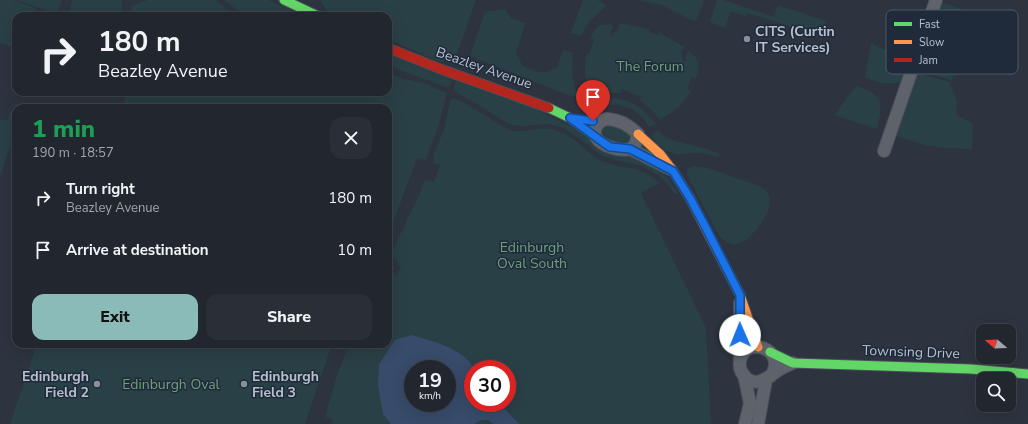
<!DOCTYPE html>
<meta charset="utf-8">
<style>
body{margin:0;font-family:"Nunito Sans",sans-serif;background:#2a2f37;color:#f1f3f6;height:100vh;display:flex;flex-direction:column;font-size:15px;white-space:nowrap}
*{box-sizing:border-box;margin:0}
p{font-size:13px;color:#a2a5aa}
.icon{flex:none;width:22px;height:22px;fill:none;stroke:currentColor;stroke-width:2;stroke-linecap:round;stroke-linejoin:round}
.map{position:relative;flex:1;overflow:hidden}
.details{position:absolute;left:12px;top:104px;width:380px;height:244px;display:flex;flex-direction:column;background:#22272f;border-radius:12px;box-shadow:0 4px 16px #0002,0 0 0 1px #3f444b}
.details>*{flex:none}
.top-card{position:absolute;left:12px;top:12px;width:380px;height:84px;border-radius:12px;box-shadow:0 4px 16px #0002,0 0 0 1px #3f444b;background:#22272f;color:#f1f3f6;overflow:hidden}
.needle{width:26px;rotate:289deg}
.fabs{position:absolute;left:976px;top:324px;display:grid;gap:8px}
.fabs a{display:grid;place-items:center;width:40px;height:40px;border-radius:8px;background:#22272f;box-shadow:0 4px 16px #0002,0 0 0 1px #3f444b;font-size:20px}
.speed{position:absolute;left:404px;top:360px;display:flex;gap:8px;font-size:20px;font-weight:700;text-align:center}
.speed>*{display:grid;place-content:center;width:52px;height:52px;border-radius:50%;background:#22272f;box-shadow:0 4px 16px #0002,0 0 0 1px #3f444b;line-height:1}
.speed small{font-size:10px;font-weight:400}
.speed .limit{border:6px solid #d22;background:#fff;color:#111}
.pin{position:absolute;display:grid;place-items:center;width:34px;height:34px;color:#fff;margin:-41px -17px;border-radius:50% 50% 50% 0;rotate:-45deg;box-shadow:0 0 4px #0007}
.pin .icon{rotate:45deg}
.me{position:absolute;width:44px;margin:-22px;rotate:359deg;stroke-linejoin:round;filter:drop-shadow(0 0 3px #0008)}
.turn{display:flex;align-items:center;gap:14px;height:84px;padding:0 20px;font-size:18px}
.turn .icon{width:52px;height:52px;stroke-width:2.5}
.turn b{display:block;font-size:28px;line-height:34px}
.round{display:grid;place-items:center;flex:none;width:42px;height:42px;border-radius:12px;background:#2a2f37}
.head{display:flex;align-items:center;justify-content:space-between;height:68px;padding:0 20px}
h1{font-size:24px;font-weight:800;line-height:30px;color:#1e9e55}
.cta{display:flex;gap:8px;margin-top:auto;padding:8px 20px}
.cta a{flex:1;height:46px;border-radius:12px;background:#8bbbb9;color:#111;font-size:16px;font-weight:800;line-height:46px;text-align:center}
.cta a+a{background:#2a2f37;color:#f1f3f6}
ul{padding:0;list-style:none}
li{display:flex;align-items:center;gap:12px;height:52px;padding:0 20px}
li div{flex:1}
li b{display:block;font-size:15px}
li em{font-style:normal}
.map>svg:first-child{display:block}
.green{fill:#294046;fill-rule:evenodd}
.water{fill:#374b6a;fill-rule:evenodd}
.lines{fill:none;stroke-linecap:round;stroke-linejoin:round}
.street-casing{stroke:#4a4f58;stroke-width:14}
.fast-casing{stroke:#4a4f58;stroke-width:11}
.slow-casing{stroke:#4a4f58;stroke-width:11}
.jam-casing{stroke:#4a4f58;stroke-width:11}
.street{stroke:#5e636b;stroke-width:12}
.fast{stroke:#63d668;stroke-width:9}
.slow{stroke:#ff974d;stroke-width:9}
.jam{stroke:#b3261e;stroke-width:9}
.route-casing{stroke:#114b97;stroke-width:10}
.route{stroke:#1a73e8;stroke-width:7}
.poi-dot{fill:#878f9c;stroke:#1f2a3b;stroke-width:1.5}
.labels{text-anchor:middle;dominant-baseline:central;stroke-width:3;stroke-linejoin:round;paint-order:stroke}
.poi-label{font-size:14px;font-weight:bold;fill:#b8c0ce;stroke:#1f2a3b;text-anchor:start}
.park-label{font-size:14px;fill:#6ea17b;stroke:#1f2a3b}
.street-label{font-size:14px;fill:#b8c0ce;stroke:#1f2a3b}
.key{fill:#1f2a3b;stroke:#4d5767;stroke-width:1}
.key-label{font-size:11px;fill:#b8c0ce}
</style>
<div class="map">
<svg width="1028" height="424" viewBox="0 0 1028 424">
<rect width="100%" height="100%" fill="#2d343f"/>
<!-- green -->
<g class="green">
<path d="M0,0H13L36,8L33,16H16V49L0,43Z"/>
<path d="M17,0H62L57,14Z"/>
<path d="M72,0H122V16H73L69,14Z"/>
<path d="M148,0H216L235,16H132L131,6Z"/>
<path d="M224,0H268L304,16H248L237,10Z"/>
<path d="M320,0H476L458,51L454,61L440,62L388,39V16H335L326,10Z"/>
<path d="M583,0H597L607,5L590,21L580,36L571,33Z"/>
<path d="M635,0H704L696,21L689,19L662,5Z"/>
<path d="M717,0H724L774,17L778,5L826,21L824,26L806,32L748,13L746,16L731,11L725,28L710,22Z"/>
<path d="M941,2L967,11L958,33L954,52L957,75L952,78V81L919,69V58Z"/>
<path d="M505,9L511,18L525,23L516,54L523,66L537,72H548L557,67L563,50L573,53C571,71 573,81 578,98L563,93L470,56L485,12Z"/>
<path d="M619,23L649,29V32L657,35L658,32L685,47L681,51L683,62H686V55L689,51C700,60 701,64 696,78L692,77L687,89L691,90C684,104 673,112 660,120L652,110L640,100L642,97L622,89L620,93H605L595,95L590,85L588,86C584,75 584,64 587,53L589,54L594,40L590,38L594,31L600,25L612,24L613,28L609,35L611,36L618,29Z"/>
<path d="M871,43L880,48L912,58L904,81C889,86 879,83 865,77Z"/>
<path d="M388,54L452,80L449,88L397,69L388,64Z"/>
<path d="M388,72L404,79L424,83L447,93L438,127L426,160L417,158L393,223L388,232V108H122L127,92H388Z"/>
<path d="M917,73L949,82C955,93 959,102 956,114L973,124L972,149L942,148L924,145L897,136Z"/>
<path d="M456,81L533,108L628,154L661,171L668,178L678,193L675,194L665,181L652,171L638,165L615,160L601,155L577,137L563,128L549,124L522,126L511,125L453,90Z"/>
<path d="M856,86C884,94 883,104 877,129L834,115Z"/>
<path d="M451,98L461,101L509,130C524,134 538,126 552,129C572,133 585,152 602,161C623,170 640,164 659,183L641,193L706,328L711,424H332L333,420L326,417V413L338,372L350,344H388V264L396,277L401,267L391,254L420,193L425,180L434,182L440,165L434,163V154L444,129ZM413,369H447V403H413ZM473,369H507V403H473Z"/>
<path d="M615,98C632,101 646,109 656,124L649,127C638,107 617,100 596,108L593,101L602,99Z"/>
<path d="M10,111L16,113V129L0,176V119L7,121Z"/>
<path d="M607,125L619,127L631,135V141C621,148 609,140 602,132L603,127Z"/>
<path d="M658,130C668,142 681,142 696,146C704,148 712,151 720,154L719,157L701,153H691L680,155L675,154L667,151L656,143L652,134Z"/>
<path d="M692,166L708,168L759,186C765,189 771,195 770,203C769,216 748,247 732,244C727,243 723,240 719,236L687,175V170Z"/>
<path d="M37,344H332L305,424H10Z"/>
</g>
<!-- water -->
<path class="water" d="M411,335C429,340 463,348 473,367C475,372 473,395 473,403H499L519,424H493L488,420H482L474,424H391L383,414L378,386L379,364L395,340ZM413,369H447V403H413Z"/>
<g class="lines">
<defs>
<g id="street">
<path d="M607,119C621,120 628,125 638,134L635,145C634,146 632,148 630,149C620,152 601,146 596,137C591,128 600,120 607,119Z"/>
<path d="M630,149L670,169"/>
<path d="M884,151L936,0"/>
<path d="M740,303V360"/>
<path d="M744,375L750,403L745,424"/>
<path d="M771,376C788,348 745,335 740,361C739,366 741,372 744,376C757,390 770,375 782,368C785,366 789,365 793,363"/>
<path d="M758,424L766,380"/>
</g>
<g id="fast">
<path d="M284,0L318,16"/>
<path d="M549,108L570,118L596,137"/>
<path d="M770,352L793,363L971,369L1028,374"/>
</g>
<path id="slow" d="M638,134L660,154L673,171L690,198L740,295L758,347"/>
<path id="jam" d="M388,48L443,70L549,108"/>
</defs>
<!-- street casing -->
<use href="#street" class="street-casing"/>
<!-- fast casing -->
<use href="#fast" class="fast-casing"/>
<!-- slow casing -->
<use href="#slow" class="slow-casing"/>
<!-- jam casing -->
<use href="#jam" class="jam-casing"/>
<!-- street -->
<use href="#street" class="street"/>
<!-- fast -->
<use href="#fast" class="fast"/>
<!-- slow -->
<use href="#slow" class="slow"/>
<!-- jam -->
<use href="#jam" class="jam"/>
</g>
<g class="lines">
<defs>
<path id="route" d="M593,121L570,118L604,143L610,147L630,149L673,171L690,198L706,228L740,295V335"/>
</defs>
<!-- route casing -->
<use href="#route" class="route-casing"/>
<!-- route -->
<use href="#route" class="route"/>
</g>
<!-- markers -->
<g class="poi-dot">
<circle cx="747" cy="39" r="4"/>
<circle cx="97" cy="384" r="4"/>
<circle cx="244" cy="384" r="4"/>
</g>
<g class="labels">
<!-- poi labels -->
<g class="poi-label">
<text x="755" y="31">CITS (Curtin<tspan x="755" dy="16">IT Services)</tspan></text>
<text x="89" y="376" text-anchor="end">Edinburgh<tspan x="89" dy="16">Field 2</tspan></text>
<text x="252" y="376">Edinburgh<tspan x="252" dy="16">Field 3</tspan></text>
</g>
<!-- park labels -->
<g class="park-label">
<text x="650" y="66">The Forum</text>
<text x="532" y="247">Edinburgh<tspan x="532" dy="16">Oval South</tspan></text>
<text x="171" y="384">Edinburgh Oval</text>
</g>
<!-- street labels -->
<g class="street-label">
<text transform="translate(484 68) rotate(19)">Beazley Avenue</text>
<text transform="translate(911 352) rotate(2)">Townsing Drive</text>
</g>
</g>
<!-- legend -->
<rect x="886" y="10" width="132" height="64" rx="6" class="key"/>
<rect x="894" y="22" width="18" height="4" fill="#63d668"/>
<rect x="894" y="40" width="18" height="4" fill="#ff974d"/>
<rect x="894" y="58" width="18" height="4" fill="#b3261e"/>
<g class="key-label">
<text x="919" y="28">Fast</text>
<text x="919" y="46">Slow</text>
<text x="919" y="64">Jam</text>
</g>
</svg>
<div class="fabs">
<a><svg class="needle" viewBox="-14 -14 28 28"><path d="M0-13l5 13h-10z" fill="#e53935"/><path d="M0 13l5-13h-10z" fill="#a2a5aa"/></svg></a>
<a><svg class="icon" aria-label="search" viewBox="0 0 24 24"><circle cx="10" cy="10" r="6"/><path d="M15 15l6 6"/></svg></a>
</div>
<div class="speed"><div>19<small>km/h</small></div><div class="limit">30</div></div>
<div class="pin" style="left:593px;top:121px;background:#d93025"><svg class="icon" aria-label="arrive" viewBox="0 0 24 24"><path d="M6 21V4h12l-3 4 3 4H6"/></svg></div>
<svg class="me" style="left:740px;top:335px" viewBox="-20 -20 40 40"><circle r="19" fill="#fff"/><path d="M0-13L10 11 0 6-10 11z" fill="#1a73e8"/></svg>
<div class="top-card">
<div class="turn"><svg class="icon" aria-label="right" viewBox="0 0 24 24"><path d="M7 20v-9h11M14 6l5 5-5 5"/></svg><div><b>180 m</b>Beazley Avenue</div></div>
</div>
<section class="details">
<div class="head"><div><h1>1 min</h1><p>190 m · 18:57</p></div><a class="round"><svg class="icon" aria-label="close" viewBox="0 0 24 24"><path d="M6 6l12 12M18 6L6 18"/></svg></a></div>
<ul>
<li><svg class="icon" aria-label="right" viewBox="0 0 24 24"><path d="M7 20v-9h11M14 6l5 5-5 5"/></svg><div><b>Turn right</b><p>Beazley Avenue</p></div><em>180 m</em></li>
<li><svg class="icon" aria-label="arrive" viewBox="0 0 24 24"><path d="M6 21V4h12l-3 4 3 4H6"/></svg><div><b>Arrive at destination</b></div><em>10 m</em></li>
</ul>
<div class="cta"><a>Exit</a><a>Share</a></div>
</section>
</div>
